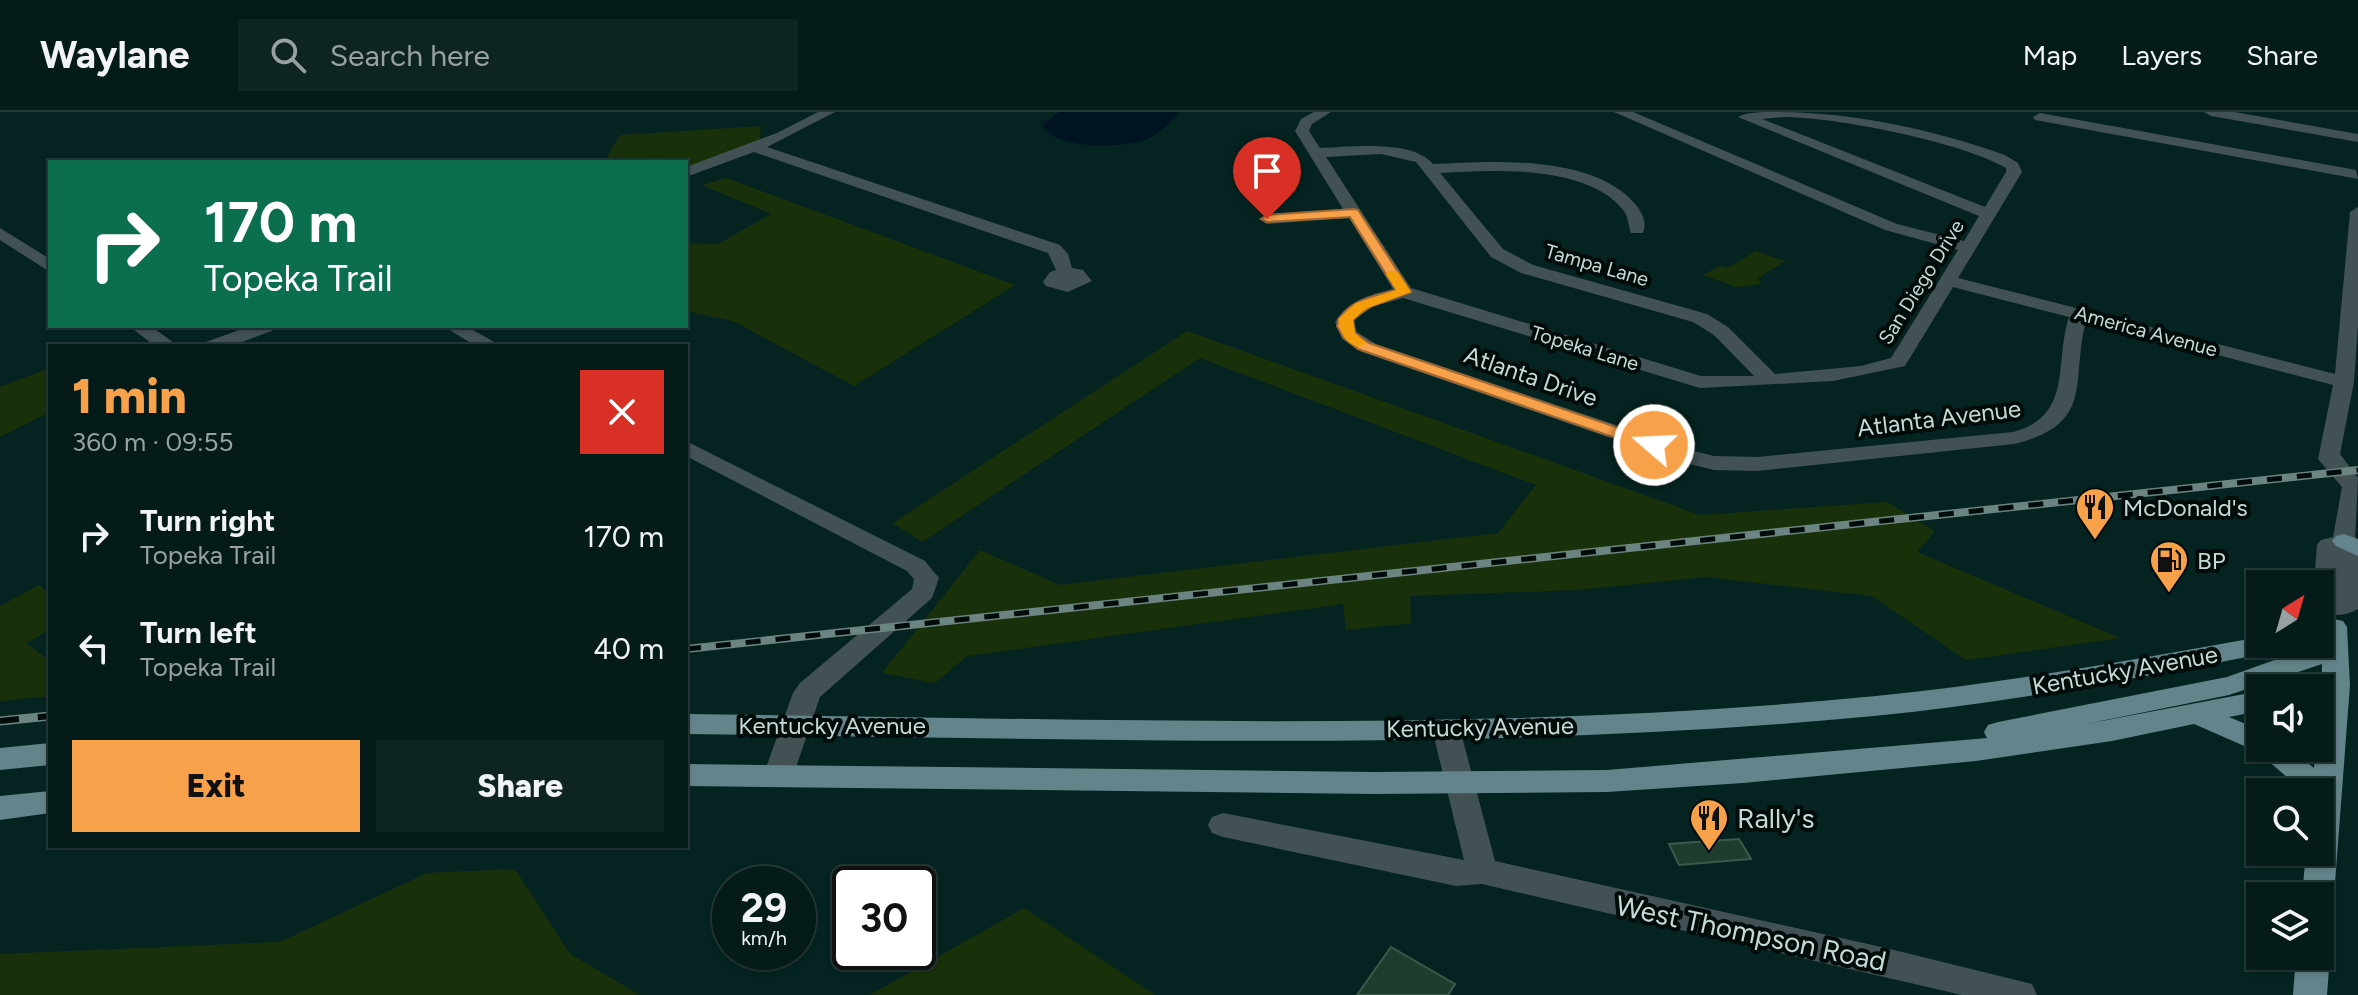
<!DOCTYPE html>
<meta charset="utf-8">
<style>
body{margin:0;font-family:Figtree,sans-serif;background:#0d2422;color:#f1f3f6;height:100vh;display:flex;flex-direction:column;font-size:30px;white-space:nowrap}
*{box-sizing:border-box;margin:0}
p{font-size:26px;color:#97a1a2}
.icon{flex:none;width:44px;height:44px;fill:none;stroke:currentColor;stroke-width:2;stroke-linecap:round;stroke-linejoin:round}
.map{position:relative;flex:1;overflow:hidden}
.sheet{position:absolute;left:48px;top:232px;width:640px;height:504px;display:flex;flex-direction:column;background:#041b19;border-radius:0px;box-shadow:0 2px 6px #0004,0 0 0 2px #253938}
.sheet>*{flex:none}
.guide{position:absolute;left:48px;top:48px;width:640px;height:168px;border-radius:0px;box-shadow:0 2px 6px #0004,0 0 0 2px #253938;background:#0b6e4f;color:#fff;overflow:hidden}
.needle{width:52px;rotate:37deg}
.controls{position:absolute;left:2246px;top:458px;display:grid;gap:16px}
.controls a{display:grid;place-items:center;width:88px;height:88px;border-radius:0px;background:#041b19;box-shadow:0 2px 6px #0004,0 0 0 2px #253938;font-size:40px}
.speed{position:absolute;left:712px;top:754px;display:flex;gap:16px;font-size:40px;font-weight:700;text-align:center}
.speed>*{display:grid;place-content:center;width:104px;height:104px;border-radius:50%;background:#041b19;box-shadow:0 2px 6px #0004,0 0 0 2px #253938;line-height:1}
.speed small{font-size:20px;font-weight:400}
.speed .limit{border:4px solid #111;border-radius:12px;background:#fff;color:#111}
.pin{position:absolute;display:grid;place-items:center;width:68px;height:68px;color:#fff;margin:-82px -34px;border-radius:50% 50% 50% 0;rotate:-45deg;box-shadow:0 0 8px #0007}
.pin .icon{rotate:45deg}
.me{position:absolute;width:88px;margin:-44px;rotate:289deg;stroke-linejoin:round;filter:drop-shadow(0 0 6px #0008)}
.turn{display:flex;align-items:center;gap:28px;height:168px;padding:0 24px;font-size:36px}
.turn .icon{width:104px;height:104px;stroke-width:2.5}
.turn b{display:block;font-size:56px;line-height:68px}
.round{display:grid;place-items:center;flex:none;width:84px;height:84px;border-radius:0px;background:#0d2422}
.head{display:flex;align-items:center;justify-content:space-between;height:136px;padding:0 24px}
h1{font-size:48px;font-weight:800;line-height:60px;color:#f8a14b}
.action{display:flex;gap:16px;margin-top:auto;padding:16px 24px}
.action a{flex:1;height:92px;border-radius:0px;background:#f8a14b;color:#111;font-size:32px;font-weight:800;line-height:92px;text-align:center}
.action a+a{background:#0d2422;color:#f1f3f6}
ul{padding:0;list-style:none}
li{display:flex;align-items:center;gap:24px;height:112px;padding:0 24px}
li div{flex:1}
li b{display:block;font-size:30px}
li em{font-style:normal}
header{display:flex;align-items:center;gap:48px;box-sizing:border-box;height:112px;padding:0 40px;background:#041b19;border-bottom:2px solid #253938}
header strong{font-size:38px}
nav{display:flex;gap:44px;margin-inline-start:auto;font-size:28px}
.search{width:560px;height:72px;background:#0d2422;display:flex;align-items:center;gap:20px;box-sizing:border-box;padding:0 28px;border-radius:0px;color:#97a1a2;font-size:30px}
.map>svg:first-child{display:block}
.green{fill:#19310b}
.water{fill:#001320}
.building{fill:#1f3d2e;stroke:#3b5a4a;stroke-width:2}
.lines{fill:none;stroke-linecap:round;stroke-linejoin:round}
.minor{fill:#425154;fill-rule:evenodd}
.major{fill:#63848a;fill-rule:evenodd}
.rail-far1-casing{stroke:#6c8582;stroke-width:8}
.rail-casing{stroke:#6c8582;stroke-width:9}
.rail-far1{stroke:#000b0a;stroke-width:5;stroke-dasharray:15;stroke-linecap:butt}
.rail{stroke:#000b0a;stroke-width:6;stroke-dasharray:19;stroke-linecap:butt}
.route{fill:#f8a14b;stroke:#a16931;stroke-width:2}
.slow{fill:#f59e0b}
.labels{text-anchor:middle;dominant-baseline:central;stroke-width:8;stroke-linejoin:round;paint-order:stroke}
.far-street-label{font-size:20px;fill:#c5dad7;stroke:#000b0a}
.street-label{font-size:24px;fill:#c5dad7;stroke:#000b0a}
.poi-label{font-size:24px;fill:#c5dad7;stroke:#000b0a;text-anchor:start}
.near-poi-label{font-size:28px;fill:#c5dad7;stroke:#000b0a;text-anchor:start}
.near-street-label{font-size:28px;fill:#c5dad7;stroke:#000b0a}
</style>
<header>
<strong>Waylane</strong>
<div class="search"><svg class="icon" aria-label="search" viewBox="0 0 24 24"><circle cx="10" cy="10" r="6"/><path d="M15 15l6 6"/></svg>Search here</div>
<nav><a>Map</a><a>Layers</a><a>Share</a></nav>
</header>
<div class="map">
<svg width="2358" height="883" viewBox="0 0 2358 883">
<rect width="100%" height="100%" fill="#052421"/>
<!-- green -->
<g class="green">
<path d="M761,14L759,30L686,56V50H670V47L657,45L605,48L620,23Z"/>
<path d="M726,66L1015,173L854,274L733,209L686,199V131L718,132L771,102L702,73Z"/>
<path d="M1756,139L1785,149L1758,166L1761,171L1757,173L1736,175L1703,163L1720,154L1728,156Z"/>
<path d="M1187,219L1700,403L1887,390L1935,419L1917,440L2120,526L1966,548L1872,484L1707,465L1576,478L1410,484L1411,511L1346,518L1343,492L967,544L935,571L882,561L980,438L1060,473L1498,421L1536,373L1200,246L922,430L893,411Z"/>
<path d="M50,256V300L0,325V275Z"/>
<path d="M39,473L50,482V518L26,531L50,549V584L0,589V494Z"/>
<path d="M515,757L570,842L640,883H0V842L280,830L427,761Z"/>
<path d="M1024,796L1155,883H870Z"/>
</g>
<!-- water -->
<path class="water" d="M1059,0H1179C1171,12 1153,27 1139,30C1114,35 1056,38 1042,13Z"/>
<!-- building -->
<g class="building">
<path d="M1739,727L1751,747L1679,753L1669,732Z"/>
<path d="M1391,835L1455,872L1448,883H1357Z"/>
</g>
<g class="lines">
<!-- minor -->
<g class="minor">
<path d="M818,0H835L767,35L1060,133L1068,142L1072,156L1083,158L1092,169L1068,180L1046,174L1043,170L1050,160L1056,158L1048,141L754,40L686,65V55L777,21Z"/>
<path d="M1314,0H1331L1312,12L1309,19L1320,36C1351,35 1412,27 1433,52C1492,49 1594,42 1636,93C1643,102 1647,111 1643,121H1631C1628,114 1629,106 1624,99C1588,52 1492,58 1440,61L1503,137L1533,153L1707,202L1728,215L1775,262L1861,254L1891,246L1958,138L1885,118L1614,0H1633L1897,112L1964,129L1979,104L1738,5C1747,0 1762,0 1774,0C1852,0 1931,17 2005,43L2018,51L2022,60L1958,166L2335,262L2350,100L2358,95V213L2354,270L2340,342L2358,366L2355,430L2358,432V497C2345,504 2332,506 2320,496V472H2314L2317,433L2321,428L2333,425L2342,375L2318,347L2333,273L2086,209C2070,270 2096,312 2014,332L1757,359L1714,358L1674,348L1362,240L1342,227L1335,210C1349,188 1369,183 1393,177L1349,106L1267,112L1259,107L1267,102L1343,97L1295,19L1301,7ZM1784,5C1835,5 1962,30 2006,56V60L1985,95L1762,7ZM1381,42L1416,50L1491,145L1521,161L1693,210L1714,223L1754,264H1701L1411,176L1326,45ZM1953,175L2069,205C2054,249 2074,304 2013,320L1757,345L1714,344L1690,338L1376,232L1357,220L1353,210L1368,196L1403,186L1700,276L1833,269L1905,254Z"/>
<path d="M2204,0H2234L2358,22V30L2211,4Z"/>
<path d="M2040,1L2356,58L2358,67L2035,8L2033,5Z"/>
<path d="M0,116L50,147V160L0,128Z"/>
<path d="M129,214H151L178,234H155Z"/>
<path d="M250,214H276L274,218L231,234H203L206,230Z"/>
<path d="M443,214H466L501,234H476Z"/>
<path d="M686,329L925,449L939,466L932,486L820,585L793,664L788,672L778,675L768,672L763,664L793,581L800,571L912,477L914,467L907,459L686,344Z"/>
<path d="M1446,607L1456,610L1460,617L1495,749L1886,836L2032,872L2037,883H1962L1482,772L1456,774L1223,725L1212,721L1208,713L1212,705L1223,701L1464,748L1432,617L1436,610Z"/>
</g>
<!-- major -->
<g class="major">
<path d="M2344,422L2358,427V444L2336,434L2332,429L2336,424Z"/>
<path d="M2334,507L2343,509L2347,515L2350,573L2334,784L2329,793L2320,796V784H2302L2306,740H2320V680H2304L2258,640L2194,612L2112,629L1976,649L1743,671L1607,680L1374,682L686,674V652L1374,660L1607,658L1976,627L1987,626L1984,620L1988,613L1998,610L2227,565L2320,532L2321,515L2325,509ZM2322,552L2320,636H2316L2314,656L2289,636H2260V618L2229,605L2260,599V579L2086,612L2229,583Z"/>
<path d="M2260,525V532H2281L2277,538L2268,541C2137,566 2007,591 1874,604C1479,642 1082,626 686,622V602C1082,606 1481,623 1876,584C2005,571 2132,548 2260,525Z"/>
<path d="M50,631V653L0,658V636Z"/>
<path d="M50,679V701L0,708V684Z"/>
<path d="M2320,832L2325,834L2330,844L2327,883H2293L2296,844H2320Z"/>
</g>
<defs>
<path id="rail-far1" d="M686,537L2358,358"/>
<path id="rail" d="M0,609L50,604"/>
</defs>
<!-- rail-far1 casing -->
<use href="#rail-far1" class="rail-far1-casing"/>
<!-- rail casing -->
<use href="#rail" class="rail-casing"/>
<!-- rail-far1 -->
<use href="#rail-far1" class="rail-far1"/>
<!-- rail -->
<use href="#rail" class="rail"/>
</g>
<!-- route -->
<path class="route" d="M1354,97L1358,98L1411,180L1372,194L1353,207L1355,221L1369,231L1660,330V337H1648L1358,237L1344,226L1337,214C1343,189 1375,184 1396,178L1350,105L1267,110L1261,107L1267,103Z"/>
<!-- slow -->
<path class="slow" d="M1388,159H1397L1411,180L1365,197L1353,208L1355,221L1366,231L1359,235C1344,231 1341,220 1338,207L1356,191L1396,178L1386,162Z"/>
<!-- icons -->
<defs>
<symbol id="restaurant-pin" viewBox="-11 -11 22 30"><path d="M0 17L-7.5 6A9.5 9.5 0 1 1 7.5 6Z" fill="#f8a14b" stroke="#000b0a"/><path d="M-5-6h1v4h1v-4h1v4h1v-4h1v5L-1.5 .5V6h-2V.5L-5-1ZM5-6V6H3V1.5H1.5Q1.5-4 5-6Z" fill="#111"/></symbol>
<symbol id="fuel-pin" viewBox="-11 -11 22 30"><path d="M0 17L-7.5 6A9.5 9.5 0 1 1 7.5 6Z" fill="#f8a14b" stroke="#000b0a"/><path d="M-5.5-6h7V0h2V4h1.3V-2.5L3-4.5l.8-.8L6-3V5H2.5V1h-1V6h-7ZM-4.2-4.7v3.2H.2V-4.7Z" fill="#111"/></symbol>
</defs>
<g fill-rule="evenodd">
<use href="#restaurant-pin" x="2073" y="373" width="44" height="60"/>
<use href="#fuel-pin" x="2147" y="426" width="44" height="60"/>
<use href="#restaurant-pin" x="1687" y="684" width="44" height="60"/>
</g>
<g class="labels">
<!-- far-street labels -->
<g class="far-street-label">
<text transform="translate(1597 153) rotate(16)">Tampa Lane</text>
<text transform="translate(1921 170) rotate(-58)">San Diego Drive</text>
<text transform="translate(2146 219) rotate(15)">America Avenue</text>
<text transform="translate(1585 236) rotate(17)">Topeka Lane</text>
</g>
<!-- street labels -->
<g class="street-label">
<text transform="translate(1531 264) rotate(19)">Atlanta Drive</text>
<text transform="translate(1939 306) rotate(-7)">Atlanta Avenue</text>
<text transform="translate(2125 558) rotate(-10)">Kentucky Avenue</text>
<text x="832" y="613">Kentucky Avenue</text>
<text transform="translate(1480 615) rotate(-1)">Kentucky Avenue</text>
</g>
<!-- poi labels -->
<g class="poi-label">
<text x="2123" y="395">McDonald's</text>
<text x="2197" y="448">BP</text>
</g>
<!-- near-poi labels -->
<g class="near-poi-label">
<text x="1737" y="706">Rally's</text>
</g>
<!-- near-street labels -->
<g class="near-street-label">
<text transform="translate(1751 821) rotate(12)">West Thompson Road</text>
</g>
</g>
</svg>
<div class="controls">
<a><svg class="needle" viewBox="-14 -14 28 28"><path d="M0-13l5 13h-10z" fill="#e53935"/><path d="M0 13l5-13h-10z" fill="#97a1a2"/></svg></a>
<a><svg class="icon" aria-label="sound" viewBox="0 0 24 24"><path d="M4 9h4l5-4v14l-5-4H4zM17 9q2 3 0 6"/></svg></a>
<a><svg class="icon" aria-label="search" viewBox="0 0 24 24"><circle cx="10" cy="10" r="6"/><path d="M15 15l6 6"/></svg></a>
<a><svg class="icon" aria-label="layers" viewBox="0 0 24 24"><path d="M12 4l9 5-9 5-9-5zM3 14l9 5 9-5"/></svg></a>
</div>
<div class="speed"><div>29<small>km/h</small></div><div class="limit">30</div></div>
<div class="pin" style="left:1267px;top:107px;background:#d93025"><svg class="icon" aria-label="arrive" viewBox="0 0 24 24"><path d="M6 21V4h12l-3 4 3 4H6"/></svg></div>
<svg class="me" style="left:1654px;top:333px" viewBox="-20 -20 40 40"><circle r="17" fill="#f8a14b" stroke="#fff" stroke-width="3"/><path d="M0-11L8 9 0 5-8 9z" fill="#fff"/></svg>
<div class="guide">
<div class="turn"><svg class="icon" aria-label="right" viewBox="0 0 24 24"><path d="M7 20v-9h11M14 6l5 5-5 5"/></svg><div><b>170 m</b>Topeka Trail</div></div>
</div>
<section class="sheet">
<div class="head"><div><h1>1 min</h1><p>360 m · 09:55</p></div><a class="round" style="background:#d93025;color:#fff"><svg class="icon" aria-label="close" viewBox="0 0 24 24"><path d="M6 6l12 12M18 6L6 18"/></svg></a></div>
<ul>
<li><svg class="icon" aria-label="right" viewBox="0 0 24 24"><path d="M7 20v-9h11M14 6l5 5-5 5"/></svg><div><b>Turn right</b><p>Topeka Trail</p></div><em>170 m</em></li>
<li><svg class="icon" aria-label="left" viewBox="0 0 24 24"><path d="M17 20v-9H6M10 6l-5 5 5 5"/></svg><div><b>Turn left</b><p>Topeka Trail</p></div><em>40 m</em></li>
</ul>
<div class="action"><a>Exit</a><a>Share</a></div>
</section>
</div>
